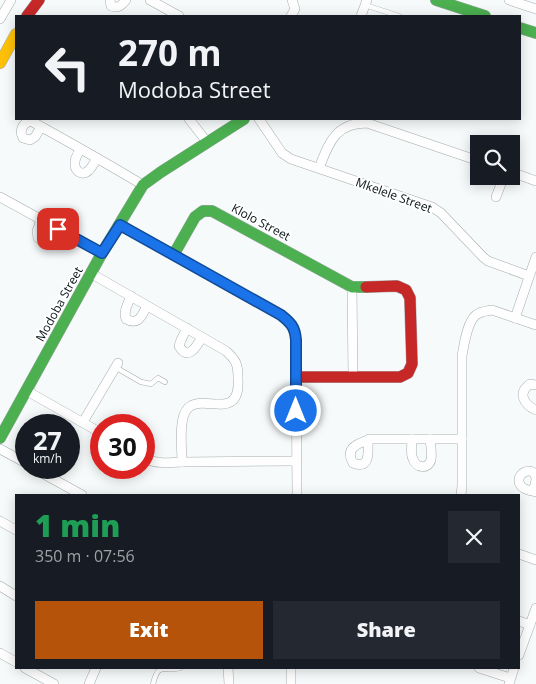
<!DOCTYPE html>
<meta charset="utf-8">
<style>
body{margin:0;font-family:"Open Sans",sans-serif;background:#242831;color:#f1f3f6;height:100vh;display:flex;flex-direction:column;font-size:19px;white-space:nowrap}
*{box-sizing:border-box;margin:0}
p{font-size:16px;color:#9ea1a6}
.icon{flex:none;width:28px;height:28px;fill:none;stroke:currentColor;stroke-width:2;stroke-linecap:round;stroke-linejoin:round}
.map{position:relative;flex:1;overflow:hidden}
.panel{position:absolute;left:15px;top:494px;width:505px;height:175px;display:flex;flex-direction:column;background:#171b24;border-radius:0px;box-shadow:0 2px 12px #0003}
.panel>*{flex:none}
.guide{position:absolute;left:15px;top:15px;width:506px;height:105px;border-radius:0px;box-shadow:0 2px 12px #0003;background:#171b24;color:#f1f3f6;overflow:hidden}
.buttons{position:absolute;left:470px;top:135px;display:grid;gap:10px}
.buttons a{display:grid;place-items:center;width:50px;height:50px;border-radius:0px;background:#171b24;box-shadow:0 2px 12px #0003;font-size:25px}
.speed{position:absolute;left:15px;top:414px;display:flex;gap:10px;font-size:25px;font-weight:700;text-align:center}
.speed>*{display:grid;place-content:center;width:65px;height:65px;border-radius:50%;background:#171b24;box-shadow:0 2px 12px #0003;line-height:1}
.speed small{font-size:12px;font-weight:400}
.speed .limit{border:8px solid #d22;background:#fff;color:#111}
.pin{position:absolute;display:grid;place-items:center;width:42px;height:42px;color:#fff;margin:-21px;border-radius:10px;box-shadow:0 2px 8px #0006}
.me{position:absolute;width:55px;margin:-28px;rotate:0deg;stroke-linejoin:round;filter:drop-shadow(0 0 4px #0008)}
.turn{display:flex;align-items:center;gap:18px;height:105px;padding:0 20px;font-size:22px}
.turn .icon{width:65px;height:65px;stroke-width:2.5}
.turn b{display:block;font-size:35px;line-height:42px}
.round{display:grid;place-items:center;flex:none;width:52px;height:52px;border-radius:0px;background:#242831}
.headline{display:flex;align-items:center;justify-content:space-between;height:85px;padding:0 20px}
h1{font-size:30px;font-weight:800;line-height:38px;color:#1e9e55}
.primary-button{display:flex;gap:10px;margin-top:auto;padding:10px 20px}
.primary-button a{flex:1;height:58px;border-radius:0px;background:#b45309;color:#fff;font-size:20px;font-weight:800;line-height:58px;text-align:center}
.primary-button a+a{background:#242831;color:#f1f3f6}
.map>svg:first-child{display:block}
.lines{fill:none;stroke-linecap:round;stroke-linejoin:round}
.lane-casing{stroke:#a5acae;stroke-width:5.5}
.street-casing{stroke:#a5acae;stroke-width:10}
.fast-casing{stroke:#a5acae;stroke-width:12}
.slow-casing{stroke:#a5acae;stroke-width:12}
.jam-casing{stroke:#a5acae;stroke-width:12}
.lane{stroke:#fefefe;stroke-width:4.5}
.street{stroke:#fefefe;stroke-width:9}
.fast{stroke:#4caf50;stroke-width:11}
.slow{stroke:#ffc107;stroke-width:11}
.jam{stroke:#c62828;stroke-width:11}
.route-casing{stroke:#114b97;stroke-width:12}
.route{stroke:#1a73e8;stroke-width:9}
.labels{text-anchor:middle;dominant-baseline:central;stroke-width:4;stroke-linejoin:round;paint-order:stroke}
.street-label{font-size:12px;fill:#061214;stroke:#fff}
</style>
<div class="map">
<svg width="536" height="684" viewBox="0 0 536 684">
<rect width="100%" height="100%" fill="#f6fafa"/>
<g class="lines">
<defs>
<g id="lane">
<path d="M365,5L399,16"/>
<path d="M115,367L141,382L151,384L158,378L165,382"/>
<path d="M153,684C159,660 164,673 180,668"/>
</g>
<g id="street">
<path d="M110,0L111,6C118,9 122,5 126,0"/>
<path d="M150,0L179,16"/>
<path d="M509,0L536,9"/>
<path d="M291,16L295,9L292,0"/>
<path d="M361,16L367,0"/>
<path d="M0,19L11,0"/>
<path d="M189,119L207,142"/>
<path d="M259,119L282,153L291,159L432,207L441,213L483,257L488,261L529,276"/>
<path d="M41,127L35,137L30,140L23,138C19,131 22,123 31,121C69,142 106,163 143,185"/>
<path d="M81,149C78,153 74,159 75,165C75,168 76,170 79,172C88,177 93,164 97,158"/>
<path d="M319,168C329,143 335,123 367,123L479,161"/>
<path d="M511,172L536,181"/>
<path d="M0,197L102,253"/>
<path d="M496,197L504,176"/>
<path d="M41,220L37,231L38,238C47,243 53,235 58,229"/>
<path d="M120,225L281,315C291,323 295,327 296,340L297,495"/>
<path d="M92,274L226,351C236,360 238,364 238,378C241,423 203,393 188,408C178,418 182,449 182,462"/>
<path d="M352,287L353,377"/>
<path d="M131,296C128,304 123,311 126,319C139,326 142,315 147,306"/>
<path d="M515,318L536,257"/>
<path d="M187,328L181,340L179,346C188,362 197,346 202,337"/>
<path d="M536,385L530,384C517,393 524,405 536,410"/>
<path d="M27,391L101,433"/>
<path d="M83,422L118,363"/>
<path d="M412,439C412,446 410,454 413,459C416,468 428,470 431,460C432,454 431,446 430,439"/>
<path d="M368,440C368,451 371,470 353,463C345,449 356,444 368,440L369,439H462"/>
<path d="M0,449L26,463"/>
<path d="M144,458C155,464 169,463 182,462L296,461"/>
<path d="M33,468L82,495"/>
<path d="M532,491C534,488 536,483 536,479C535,463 512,474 521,486C524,490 532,491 536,492"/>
<path d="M461,495L462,486V356C464,345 467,322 476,315C481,311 486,311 492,310L536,325"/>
<path d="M0,521L16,530"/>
<path d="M519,554L536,560"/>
<path d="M0,586L16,596"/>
<path d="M519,621L530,625"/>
<path d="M0,653L16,662"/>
<path d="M519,655L536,608"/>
<path d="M25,668L54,684"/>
<path d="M228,668L229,684"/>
<path d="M291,668V684"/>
<path d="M479,668L510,678"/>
<path d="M89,684L96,668"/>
<path d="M509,684L514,668"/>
</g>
<g id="fast">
<path d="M436,0L485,16"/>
<path d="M520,28L536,33"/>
<path d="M174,254L195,217L203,211H212L352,287H366"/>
<path d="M0,438L102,253L143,185L161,172L244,119"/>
</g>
<path id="slow" d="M0,63L16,34"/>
<g id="jam">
<path d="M27,16L39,0"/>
<path d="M296,377H400L408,373L412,364L410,298L406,290L397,286L366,287"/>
</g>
</defs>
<!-- lane casing -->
<use href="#lane" class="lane-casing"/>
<!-- street casing -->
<use href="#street" class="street-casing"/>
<!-- fast casing -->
<use href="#fast" class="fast-casing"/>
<!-- slow casing -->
<use href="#slow" class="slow-casing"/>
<!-- jam casing -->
<use href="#jam" class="jam-casing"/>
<!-- lane -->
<use href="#lane" class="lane"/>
<!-- street -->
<use href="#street" class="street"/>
<!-- fast -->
<use href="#fast" class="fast"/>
<!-- slow -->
<use href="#slow" class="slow"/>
<!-- jam -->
<use href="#jam" class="jam"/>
</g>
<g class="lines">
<defs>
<path id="route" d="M58,229L102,253L120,225L281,315C291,323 295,327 296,340V411"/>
</defs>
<!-- route casing -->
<use href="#route" class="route-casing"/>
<!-- route -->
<use href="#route" class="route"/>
</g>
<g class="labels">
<!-- street labels -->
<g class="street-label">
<text transform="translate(394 195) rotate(20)">Mkelele Street</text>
<text transform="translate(261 222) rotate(28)">Klolo Street</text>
<text transform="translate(59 304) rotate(-61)">Modoba Street</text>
</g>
</g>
</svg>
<div class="buttons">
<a><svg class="icon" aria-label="search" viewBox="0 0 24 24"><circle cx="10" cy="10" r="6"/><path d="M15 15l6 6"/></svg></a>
</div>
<div class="speed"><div>27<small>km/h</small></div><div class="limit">30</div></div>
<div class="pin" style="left:58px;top:229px;background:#d93025"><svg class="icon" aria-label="arrive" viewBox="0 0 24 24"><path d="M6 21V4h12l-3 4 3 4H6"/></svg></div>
<svg class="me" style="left:296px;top:411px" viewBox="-20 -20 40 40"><circle r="17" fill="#1a73e8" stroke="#fff" stroke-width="3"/><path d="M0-11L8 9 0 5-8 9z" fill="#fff"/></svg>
<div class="guide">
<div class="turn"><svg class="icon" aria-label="left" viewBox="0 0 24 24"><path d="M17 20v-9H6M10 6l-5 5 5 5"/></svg><div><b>270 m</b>Modoba Street</div></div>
</div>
<section class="panel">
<div class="headline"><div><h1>1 min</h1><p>350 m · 07:56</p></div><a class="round"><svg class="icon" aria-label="close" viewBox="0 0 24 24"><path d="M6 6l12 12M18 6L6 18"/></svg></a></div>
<div class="primary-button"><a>Exit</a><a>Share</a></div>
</section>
</div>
